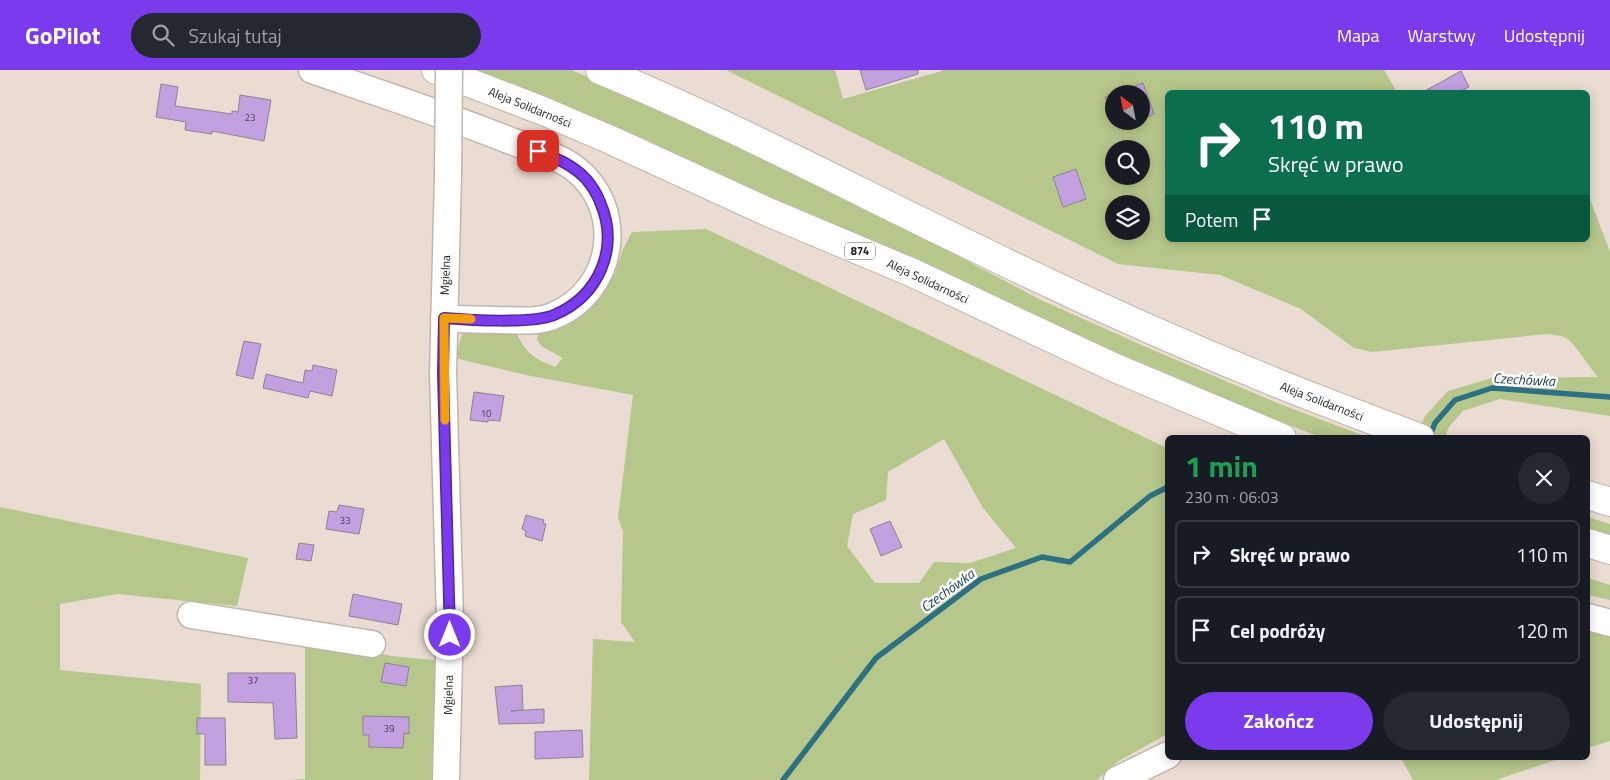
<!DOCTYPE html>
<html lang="pl">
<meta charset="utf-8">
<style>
body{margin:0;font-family:"Titillium Web",sans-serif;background:#242831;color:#f1f3f6;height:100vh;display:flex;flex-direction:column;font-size:19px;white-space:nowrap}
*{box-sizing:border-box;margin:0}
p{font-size:16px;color:#9ea1a6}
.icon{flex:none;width:28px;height:28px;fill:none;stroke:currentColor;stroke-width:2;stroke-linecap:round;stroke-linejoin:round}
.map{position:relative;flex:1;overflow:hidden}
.panel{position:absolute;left:1165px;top:365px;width:425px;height:325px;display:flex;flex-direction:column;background:#171b24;border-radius:8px;box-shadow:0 2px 12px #0003}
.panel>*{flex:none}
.top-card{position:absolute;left:1165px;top:20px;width:425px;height:152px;border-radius:8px;box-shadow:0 2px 12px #0003;background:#0b6e4f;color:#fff;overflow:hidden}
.needle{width:32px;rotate:328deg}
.fabs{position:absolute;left:1105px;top:15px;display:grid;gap:10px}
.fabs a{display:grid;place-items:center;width:45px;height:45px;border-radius:50%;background:#171b24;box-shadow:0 2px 12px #0003;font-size:25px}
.pin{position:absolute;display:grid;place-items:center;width:42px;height:42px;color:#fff;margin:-21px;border-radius:10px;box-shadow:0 2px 8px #0006}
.me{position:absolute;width:55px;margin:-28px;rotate:0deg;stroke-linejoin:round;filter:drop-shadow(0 0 4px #0008)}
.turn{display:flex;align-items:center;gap:18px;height:105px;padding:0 20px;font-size:22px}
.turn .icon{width:65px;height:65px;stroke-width:2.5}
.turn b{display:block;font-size:35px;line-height:42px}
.then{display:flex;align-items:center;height:48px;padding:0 20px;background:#0003;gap:10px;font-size:19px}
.round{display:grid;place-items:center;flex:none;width:52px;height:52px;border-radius:26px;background:#242831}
.headline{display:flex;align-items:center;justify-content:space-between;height:85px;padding:0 20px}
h1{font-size:30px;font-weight:700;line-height:38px;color:#1e9e55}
.button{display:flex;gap:10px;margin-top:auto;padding:10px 20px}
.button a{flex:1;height:58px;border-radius:30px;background:#7c3aed;color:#fff;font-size:20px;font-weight:700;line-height:58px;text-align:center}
.button a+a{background:#242831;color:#f1f3f6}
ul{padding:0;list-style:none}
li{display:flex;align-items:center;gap:15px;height:68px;margin:0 10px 8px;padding:0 10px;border:2px solid #363941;border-radius:8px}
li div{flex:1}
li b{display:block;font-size:19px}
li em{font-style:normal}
header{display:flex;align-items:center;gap:30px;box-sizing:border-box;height:70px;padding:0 25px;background:#7c3aed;color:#fff}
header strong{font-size:24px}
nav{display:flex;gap:28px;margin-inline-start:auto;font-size:18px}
.search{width:350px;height:45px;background:#242831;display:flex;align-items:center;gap:12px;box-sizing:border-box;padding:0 18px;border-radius:28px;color:#9ea1a6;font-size:19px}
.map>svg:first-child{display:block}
.green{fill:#b5c78b;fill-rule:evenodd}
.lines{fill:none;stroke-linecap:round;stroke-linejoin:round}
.stream{stroke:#2c7081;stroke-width:5.5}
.building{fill:#c3a0df;stroke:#8b8491}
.minor-casing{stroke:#c3b5ab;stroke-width:29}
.major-casing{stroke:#c3b5ab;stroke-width:30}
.minor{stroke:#fff;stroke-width:26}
.major{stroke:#fff;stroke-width:28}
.minor-bridge-casing{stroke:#c3b5ab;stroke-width:29;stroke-linecap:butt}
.minor-bridge{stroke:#fff;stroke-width:26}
.route-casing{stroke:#51269a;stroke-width:12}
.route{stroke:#7c3aed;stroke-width:9}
.slow{stroke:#f59e0b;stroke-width:9}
.labels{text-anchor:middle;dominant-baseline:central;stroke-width:5;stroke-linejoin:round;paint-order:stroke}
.number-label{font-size:10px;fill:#4d414e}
.shield{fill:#fff;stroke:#676461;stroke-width:1}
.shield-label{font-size:11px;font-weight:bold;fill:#26211d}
.street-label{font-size:12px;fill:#26211d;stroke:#fff}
.water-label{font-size:14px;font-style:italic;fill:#16414d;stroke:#fff}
</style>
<header>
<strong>GoPilot</strong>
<div class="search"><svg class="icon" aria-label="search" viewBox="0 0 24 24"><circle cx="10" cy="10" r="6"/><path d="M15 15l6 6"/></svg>Szukaj tutaj</div>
<nav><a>Mapa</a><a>Warstwy</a><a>Udostępnij</a></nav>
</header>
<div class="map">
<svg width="1610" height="710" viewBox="0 0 1610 710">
<rect width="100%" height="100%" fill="#eadcd2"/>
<!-- green -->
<g class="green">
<path d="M477,0H572L576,2L709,59L853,131L1043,231L1146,277L1277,333L1367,367H1320L1271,348L1106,278L921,192L745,117L636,66Z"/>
<path d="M726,0H835L843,29L942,1V0H1384L1397,22H1168V170H1588V124L1610,182V346L1500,329L1463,341L1449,357L1445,367H1415L1425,346L1448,321L1492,308L1598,307C1588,296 1575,272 1564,267C1559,265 1552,265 1547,264L1372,282L1354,278L1301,239L1220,205L1118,194ZM1114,24H1141V51H1114ZM1114,79H1141V106H1114ZM1114,134H1141V161H1114Z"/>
<path d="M706,159L1167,378V664L1117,692L1097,710H589L593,569L635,572L621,552L623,461L618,448L633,325L526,305L455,288L464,258L515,260C526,284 532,287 555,297L563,288L541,276L537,269L540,260L569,252L597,230L615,203L623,179L632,162ZM944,369L983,438L1016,478L970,493L934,492L919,513H875L847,476L853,444L886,430L888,402Z"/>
<path d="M0,437L248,488L237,536L117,524L60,534V600L201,614L200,710H0Z"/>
<path d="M1588,447L1610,454V471L1588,464Z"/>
<path d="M1588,508L1610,515V530L1588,525Z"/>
<path d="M1588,556L1610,561V671L1588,678Z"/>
<path d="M305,569L392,586L442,591V710H288L305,709Z"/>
<path d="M1401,688H1561L1496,710H1413Z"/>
</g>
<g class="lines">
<!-- stream -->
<g class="stream">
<path d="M1429,368L1435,353L1455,330L1492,318L1610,327"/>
<path d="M783,710L876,588L981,509L1042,487L1070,492L1150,426L1168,417"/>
</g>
</g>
<!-- building -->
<g class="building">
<path d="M860,0H918V4L866,20Z"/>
<path d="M1461,1L1469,17L1459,22H1423Z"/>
<path d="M1143,13L1154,44L1141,49V24H1114V50L1105,27Z"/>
<path d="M161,14L178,17L175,36L232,44V41L238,42L240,25L271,30L264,71L212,61V64L185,60L186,52L156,47Z"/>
<path d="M1076,99L1086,129L1063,137L1053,107Z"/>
<path d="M244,271L261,274L253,309L236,305Z"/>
<path d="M313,295L337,300L332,326L310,321L308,328L263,318L266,304L303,313L305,300L312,301Z"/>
<path d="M474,322L504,326L500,351L488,350V352L470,350Z"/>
<path d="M339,435L364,439L359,464L326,459L329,441L337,442Z"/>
<path d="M526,445L544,450L543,453L546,454L542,471L525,466L526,461L522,459Z"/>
<path d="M890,451L902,477L881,486L870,459Z"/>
<path d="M299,473L314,475L311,491L296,489Z"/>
<path d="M353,524L402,534L398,555L349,546Z"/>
<path d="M385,593L409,597L406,616L381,612Z"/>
<path d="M228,603H295L297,668L275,669L273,633L228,632Z"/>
<path d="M522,615L523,640L511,641L544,639V653L499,654L495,617Z"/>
<path d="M363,646L409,647V664L404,663L403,678L369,677V665H363Z"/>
<path d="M197,648H225L226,695H205V664H197Z"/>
<path d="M582,660L583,687L535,689V662Z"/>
</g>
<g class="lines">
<defs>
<g id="minor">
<path d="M312,0C379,23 446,45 511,71C532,79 557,85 574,98C627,138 615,221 553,246C536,253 515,250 497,250C479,249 461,250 444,248"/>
<path d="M191,545L372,574"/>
<path d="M1588,547L1610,553"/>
<path d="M446,710L450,549L443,303L448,106"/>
<path d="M1117,710L1168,685"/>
</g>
<g id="major">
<path d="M436,0L543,41L613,71L768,142L913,203L1113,297L1282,368"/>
<path d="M600,0C731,54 856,121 984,182C1080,229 1178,273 1277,313C1324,332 1372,350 1420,368"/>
<path d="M1588,425L1610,432"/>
<path d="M1588,473L1610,480"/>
</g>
</defs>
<!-- minor casing -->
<use href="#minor" class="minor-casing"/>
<!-- major casing -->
<use href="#major" class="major-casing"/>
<!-- minor -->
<use href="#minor" class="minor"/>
<!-- major -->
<use href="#major" class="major"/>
<defs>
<path id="minor-bridge" d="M448,106L449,0"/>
</defs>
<!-- minor-bridge casing -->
<use href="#minor-bridge" class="minor-bridge-casing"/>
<!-- minor-bridge -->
<use href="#minor-bridge" class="minor-bridge"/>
</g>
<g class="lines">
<defs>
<path id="route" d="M450,565L443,303L444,248C468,250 533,254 554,245C599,226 620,178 600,132C597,124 592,116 586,109C573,95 556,88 538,81"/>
</defs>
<!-- route casing -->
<use href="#route" class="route-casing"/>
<!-- route -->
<use href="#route" class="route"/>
<!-- slow -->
<path class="slow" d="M445,350L444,248L471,249"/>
</g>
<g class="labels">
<!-- number labels -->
<g class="number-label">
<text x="250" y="47">23</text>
<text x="486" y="343">10</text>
<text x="345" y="450">33</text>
<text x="253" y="610">37</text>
<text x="389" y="658">39</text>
</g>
<!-- shield labels -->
<rect class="shield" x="845" y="172.5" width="30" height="17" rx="4"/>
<g class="shield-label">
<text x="860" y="181">874</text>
</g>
<!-- street labels -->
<g class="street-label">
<text transform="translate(530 37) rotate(22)">Aleja Solidarności</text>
<text transform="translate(445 205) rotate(-88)">Mgielna</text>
<text transform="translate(928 211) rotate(25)">Aleja Solidarności</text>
<text transform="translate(1322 331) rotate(21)">Aleja Solidarności</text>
<text transform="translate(448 625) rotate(-89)">Mgielna</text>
</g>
<!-- water labels -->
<g class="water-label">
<text transform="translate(1524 309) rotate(3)">Czechówka</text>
<text transform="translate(947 520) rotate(-36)">Czechówka</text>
</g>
</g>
</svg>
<div class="fabs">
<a><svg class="needle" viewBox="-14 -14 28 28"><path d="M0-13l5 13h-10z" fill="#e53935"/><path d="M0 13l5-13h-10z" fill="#9ea1a6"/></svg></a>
<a><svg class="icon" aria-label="search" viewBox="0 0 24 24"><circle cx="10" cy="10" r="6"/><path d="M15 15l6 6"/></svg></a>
<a><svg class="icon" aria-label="layers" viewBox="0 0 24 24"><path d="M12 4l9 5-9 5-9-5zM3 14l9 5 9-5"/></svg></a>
</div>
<div class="pin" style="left:538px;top:81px;background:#d93025"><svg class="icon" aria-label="arrive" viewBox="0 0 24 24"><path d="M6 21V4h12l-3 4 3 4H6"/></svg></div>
<svg class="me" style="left:450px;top:565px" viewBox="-20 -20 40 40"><circle r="17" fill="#7c3aed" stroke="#fff" stroke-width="3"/><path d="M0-11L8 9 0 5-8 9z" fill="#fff"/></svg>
<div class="top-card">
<div class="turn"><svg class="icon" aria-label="right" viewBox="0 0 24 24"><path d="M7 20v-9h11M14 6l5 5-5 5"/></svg><div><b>110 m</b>Skręć w prawo</div></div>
<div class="then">Potem<svg class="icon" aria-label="arrive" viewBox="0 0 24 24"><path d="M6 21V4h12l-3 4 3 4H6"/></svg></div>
</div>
<section class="panel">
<div class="headline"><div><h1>1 min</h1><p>230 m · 06:03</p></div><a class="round"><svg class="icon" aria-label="close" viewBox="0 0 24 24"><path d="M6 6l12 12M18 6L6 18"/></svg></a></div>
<ul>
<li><svg class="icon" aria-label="right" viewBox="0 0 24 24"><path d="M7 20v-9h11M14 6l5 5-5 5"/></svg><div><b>Skręć w prawo</b></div><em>110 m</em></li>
<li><svg class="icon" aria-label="arrive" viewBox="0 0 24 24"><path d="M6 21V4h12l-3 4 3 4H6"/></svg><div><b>Cel podróży</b></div><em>120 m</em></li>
</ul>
<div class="button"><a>Zakończ</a><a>Udostępnij</a></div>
</section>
</div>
